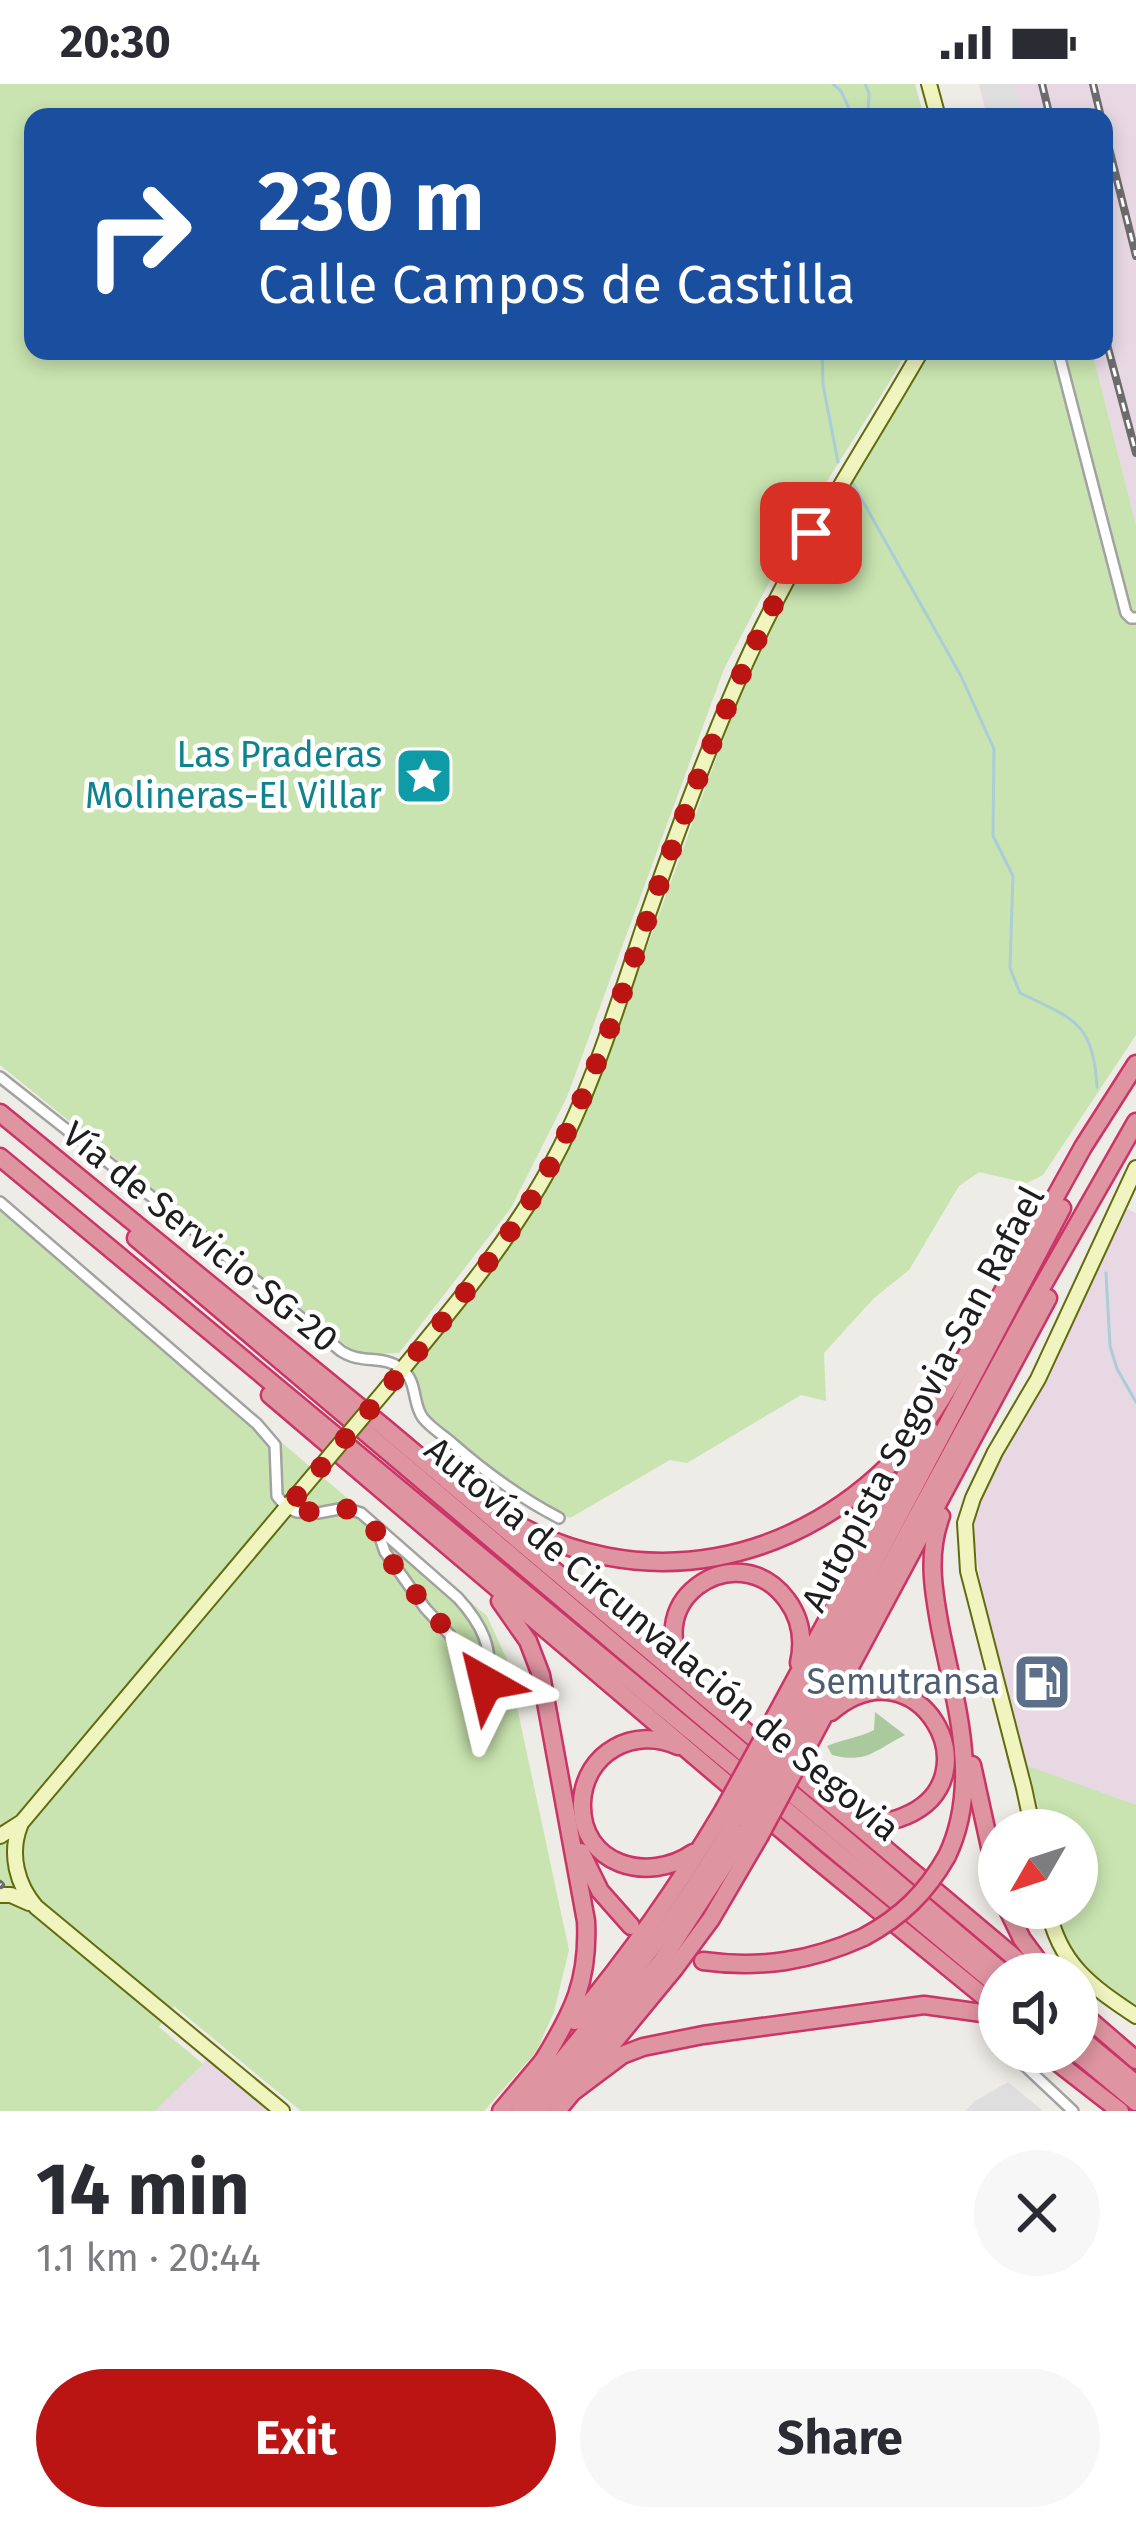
<!DOCTYPE html>
<meta charset="utf-8">
<style>
body{margin:0;font-family:"Fira Sans",sans-serif;background:#f7f7f7;color:#2b2b33;height:100vh;display:flex;flex-direction:column;font-size:45px;white-space:nowrap}
*{box-sizing:border-box;margin:0}
p{font-size:39px;color:#7c7c81}
.icon{flex:none;width:66px;height:66px;fill:none;stroke:currentColor;stroke-width:2;stroke-linecap:round;stroke-linejoin:round}
.map{position:relative;height:2027px;overflow:hidden}
.panel{display:flex;flex-direction:column;background:#fff;flex:1}
.panel>*{flex:none}
.guide{position:absolute;left:24px;top:24px;width:1089px;height:252px;border-radius:24px;box-shadow:0 6px 18px #0003;background:#1a4fa0;color:#fff;overflow:hidden}
.needle{width:78px;rotate:231deg}
.buttons{position:absolute;left:978px;top:1725px;display:grid;gap:24px}
.buttons a{display:grid;place-items:center;width:120px;height:120px;border-radius:50%;background:#fff;box-shadow:0 6px 18px #0003;font-size:60px}
.pin{position:absolute;display:grid;place-items:center;width:102px;height:102px;color:#fff;margin:-51px;border-radius:24px;box-shadow:0 6px 18px #0006}
.me{position:absolute;width:132px;margin:-66px;rotate:323deg;stroke-linejoin:round;filter:drop-shadow(0 0 9px #0008)}
.turn{display:flex;align-items:center;gap:42px;height:252px;padding:0 36px;font-size:54px}
.turn .icon{width:156px;height:156px;stroke-width:2.5}
.turn b{display:block;font-size:84px;line-height:102px}
.round{display:grid;place-items:center;flex:none;width:126px;height:126px;border-radius:63px;background:#f7f7f7}
.head{display:flex;align-items:center;justify-content:space-between;height:204px;padding:0 36px}
h1{font-size:72px;font-weight:700;line-height:90px}
.button{display:flex;gap:24px;margin-top:auto;padding:24px 36px}
.button a{flex:1;height:138px;border-radius:72px;background:#ba1513;color:#fff;font-size:48px;font-weight:700;line-height:138px;text-align:center}
.button a+a{background:#f7f7f7;color:#2b2b33}
.status{display:flex;justify-content:space-between;align-items:center;height:84px;padding:0 60px;background:#fff;direction:ltr}
.status svg{height:33px;fill:currentColor}
.map>svg:first-child{display:block}
.industrial{fill:#e7d8e4}
.grass{fill:#c9e4b0}
.forest{fill:#aaca9e}
.parking{fill:#dedede}
.lines{fill:none;stroke-linecap:round;stroke-linejoin:round}
.stream{stroke:#aacdd8;stroke-width:3}
.minor-casing{stroke:#a2a2a2;stroke-width:14}
.secondary-casing{stroke:#616c0f;stroke-width:18}
.motorway-casing{stroke:#ca3566;stroke-width:21}
.minor{stroke:#fff;stroke-width:9}
.secondary{stroke:#f0f4be;stroke-width:14}
.motorway{stroke:#df94a1;stroke-width:16}
.rail-casing{stroke:#6c6c6c;stroke-width:8}
.rail{stroke:#fff;stroke-width:3;stroke-dasharray:9;stroke-linecap:butt}
.secondary-bridge-casing{stroke:#616c0f;stroke-width:18;stroke-linecap:butt}
.motorway-bridge-casing{stroke:#ca3566;stroke-width:21;stroke-linecap:butt}
.secondary-bridge{stroke:#f0f4be;stroke-width:14}
.motorway-bridge{stroke:#df94a1;stroke-width:16}
.route{stroke:#ba1513;stroke-width:21;stroke-dasharray:0 37.8}
.labels{text-anchor:middle;dominant-baseline:central;stroke-width:9;stroke-linejoin:round;paint-order:stroke}
.culture-label{font-size:36px;fill:#0d838f;stroke:#fff;text-anchor:end}
.street-label{font-size:36px;fill:#1e1e1e;stroke:#fff}
.service-label{font-size:36px;fill:#4e5e75;stroke:#fff;text-anchor:end}
</style>
<div class="status"><b>20:30</b><svg viewBox="0 0 49 12"><path d="M0 12V9h3v3zM5 12V6h3v6zM10 12V3h3v9zM15 12V0h3v12zM26 1h20v11H26zM47 4h2v5h-2z"/></svg></div>
<div class="map">
<svg width="1136" height="2027" viewBox="0 0 1136 2027">
<rect width="100%" height="100%" fill="#eeece6"/>
<!-- industrial -->
<g class="industrial">
<path d="M979,0H1136V441L1092,267H1104V33H987Z"/>
<path d="M1113,1119L1136,1129V1722L1008,1684L975,1460V1432L986,1406Z"/>
<path d="M207,1972L274,2027H155L203,1980Z"/>
</g>
<!-- grass -->
<g class="grass">
<path d="M0,0H915L924,33H33V267H907L889,299L798,443L724,585L567,1013L511,1124L399,1269L358,1271L0,981Z"/>
<path d="M931,267H1092L1136,441V951L1043,1091L1027,1099L979,1088L959,1102L909,1186L874,1214L824,1269L826,1317L801,1311L687,1379L670,1376L570,1434L521,1412L441,1346L425,1327L412,1283L488,1193L543,1107L595,1005L731,634L775,534L834,425Z"/>
<path d="M0,1121L487,1532L507,1576L569,1866L554,1928L536,1968L484,2027H301L174,1922L159,1943L203,1980L155,2027H0Z"/>
<path d="M1028,1682L1136,1721V1922C1089,1889 1071,1883 1057,1824H1077V1746H1044Z"/>
</g>
<!-- forest -->
<path class="forest" d="M875,1628L905,1651C875,1666 867,1680 832,1671L827,1662C843,1655 858,1654 874,1646Z"/>
<!-- parking -->
<g class="parking">
<path d="M981,0H1014L1023,33H990Z"/>
<path d="M1008,1998L1043,2027H965L975,2017Z"/>
</g>
<g class="lines">
<!-- stream -->
<g class="stream">
<path d="M833,0L841,7L853,33"/>
<path d="M865,0L869,9L868,33"/>
<path d="M822,267L823,301L838,378"/>
<path d="M852,398L961,592L994,665L993,752L1013,792L1010,884L1020,909C1074,935 1093,938 1097,1003"/>
<path d="M1106,1189L1110,1262L1117,1285L1136,1318"/>
</g>
<defs>
<g id="minor">
<path d="M1058,267L1126,529L1131,534H1136"/>
<path d="M0,993L209,1158L341,1267C362,1281 383,1270 402,1285C418,1298 412,1320 423,1334C431,1344 443,1351 452,1359C485,1388 519,1413 559,1434"/>
<path d="M0,1118L257,1340L275,1361L277,1412L287,1424L297,1428L318,1429L345,1424L361,1429L458,1514C480,1538 496,1566 486,1599L468,1582L450,1551L425,1524L385,1468L376,1442"/>
<path d="M1024,1981L1073,2027"/>
</g>
<g id="secondary">
<path d="M929,0L938,33"/>
<path d="M387,1304C444,1234 505,1165 549,1085C592,1007 617,923 645,839C673,759 702,679 736,601C786,483 857,378 921,267"/>
<path d="M20,1742C9,1770 17,1801 36,1823L282,2027"/>
<path d="M1033,1746L1024,1704L968,1487L965,1439L973,1414L995,1368L1038,1295L1136,1084"/>
<path d="M0,1752L22,1738L313,1392"/>
<path d="M0,1811H11L29,1819"/>
<path d="M1048,1824C1059,1880 1091,1902 1136,1932"/>
</g>
<g id="motorway">
<path d="M0,1029L385,1344L1034,1890"/>
<path d="M0,1073L999,1903"/>
<path d="M136,1154L1005,1890"/>
<path d="M986,1238L1083,1063L1136,980"/>
<path d="M270,1311L817,1776L999,1925"/>
<path d="M499,1430C638,1516 802,1482 908,1361C942,1322 965,1272 991,1228"/>
<path d="M941,1432C927,1469 933,1505 940,1543C955,1619 982,1699 947,1772"/>
<path d="M500,1517L528,1557L541,1591L586,1837C589,1897 573,1928 543,1977"/>
<path d="M693,1595C630,1522 736,1447 787,1516C801,1535 804,1557 799,1579"/>
<path d="M831,1628C917,1554 997,1694 905,1732C887,1740 868,1739 851,1730"/>
<path d="M776,1631L930,1346"/>
<path d="M789,1639L1062,1124"/>
<path d="M801,1646L1031,1222L1136,1038"/>
<path d="M813,1652L1048,1214"/>
<path d="M678,1662C635,1642 584,1668 582,1719C580,1781 648,1800 693,1769"/>
<path d="M972,1681L999,1804"/>
<path d="M581,1768L600,1807L631,1842"/>
<path d="M1007,1824L1022,1855L1048,1890"/>
<path d="M703,1877C761,1885 811,1877 864,1853"/>
<path d="M1077,1925L1136,1976"/>
<path d="M575,1937C630,1871 679,1801 723,1727"/>
<path d="M1077,1951L1136,2000"/>
<path d="M1044,1968L1120,2027"/>
<path d="M1076,1968L1136,2018"/>
<path d="M574,2007L622,1971L643,1963L703,1951L924,1921L982,1929L999,1937"/>
<path d="M501,2027L548,1971"/>
<path d="M520,2027C598,1934 676,1841 736,1735"/>
<path d="M538,2027L661,1878L747,1746"/>
<path d="M557,2027L674,1885L711,1835L759,1753"/>
</g>
</defs>
<!-- minor casing -->
<use href="#minor" class="minor-casing"/>
<!-- secondary casing -->
<use href="#secondary" class="secondary-casing"/>
<!-- motorway casing -->
<use href="#motorway" class="motorway-casing"/>
<!-- minor -->
<use href="#minor" class="minor"/>
<!-- secondary -->
<use href="#secondary" class="secondary"/>
<!-- motorway -->
<use href="#motorway" class="motorway"/>
<defs>
<g id="rail">
<path d="M1042,0L1050,33"/>
<path d="M1093,0L1101,33"/>
<path d="M1104,44L1136,172"/>
<path d="M1104,249L1136,369"/>
<path d="M0,1800L1,1801"/>
</g>
</defs>
<!-- rail casing -->
<use href="#rail" class="rail-casing"/>
<!-- rail -->
<use href="#rail" class="rail"/>
<defs>
<path id="secondary-bridge" d="M313,1392L387,1304"/>
<g id="motorway-bridge">
<path d="M723,1727L776,1631"/>
<path d="M736,1735L789,1639"/>
<path d="M747,1746L801,1646"/>
<path d="M759,1753L813,1652"/>
<path d="M864,1853C901,1833 926,1809 947,1772"/>
</g>
</defs>
<!-- secondary-bridge casing -->
<use href="#secondary-bridge" class="secondary-bridge-casing"/>
<!-- motorway-bridge casing -->
<use href="#motorway-bridge" class="motorway-bridge-casing"/>
<!-- secondary-bridge -->
<use href="#secondary-bridge" class="secondary-bridge"/>
<!-- motorway-bridge -->
<use href="#motorway-bridge" class="motorway-bridge"/>
</g>
<g class="lines">
<!-- route -->
<path class="route" d="M486,1599C479,1593 471,1587 466,1579C459,1569 455,1557 447,1547C427,1523 407,1501 389,1474C378,1458 378,1440 359,1429C337,1417 311,1435 287,1424C345,1354 405,1285 461,1214C494,1171 528,1127 552,1078C603,981 632,876 669,773C709,661 754,553 811,449"/>
</g>
<!-- icons -->
<defs>
<symbol id="sight-square" viewBox="-11 -11 22 22"><rect x="-9" y="-9" width="18" height="18" rx="4" fill="#0f9aa8" stroke="#fff"/><path d="M0-6L1.8-2.2L6-1.7L2.9 1.2L3.7 5.4L0 3.3L-3.7 5.4L-2.9 1.2L-6-1.7L-1.8-2.2Z" fill="#fff"/></symbol>
<symbol id="fuel-square" viewBox="-11 -11 22 22"><rect x="-9" y="-9" width="18" height="18" rx="4" fill="#5c6f8a" stroke="#fff"/><path d="M-5.5-6h7V0h2V4h1.3V-2.5L3-4.5l.8-.8L6-3V5H2.5V1h-1V6h-7ZM-4.2-4.7v3.2H.2V-4.7Z" fill="#fff"/></symbol>
</defs>
<g fill-rule="evenodd">
<use href="#sight-square" x="391" y="659" width="66" height="66"/>
<use href="#fuel-square" x="1009" y="1565" width="66" height="66"/>
</g>
<g class="labels">
<!-- culture labels -->
<g class="culture-label">
<text x="382" y="671">Las Praderas<tspan x="382" dy="41">Molineras-El Villar</tspan></text>
</g>
<!-- street labels -->
<g class="street-label">
<text transform="translate(200 1153) rotate(39)">Vía de Servicio SG-20</text>
<text transform="translate(923 1315) rotate(-62)">Autopista Segovia-San Rafael</text>
<text transform="translate(662 1555) rotate(40)">Autovía de Circunvalación de Segovia</text>
</g>
<!-- service labels -->
<g class="service-label">
<text x="1000" y="1598">Semutransa</text>
</g>
</g>
</svg>
<div class="buttons">
<a><svg class="needle" viewBox="-14 -14 28 28"><path d="M0-13l5 13h-10z" fill="#e53935"/><path d="M0 13l5-13h-10z" fill="#7c7c81"/></svg></a>
<a><svg class="icon" aria-label="sound" viewBox="0 0 24 24"><path d="M4 9h4l5-4v14l-5-4H4zM17 9q2 3 0 6"/></svg></a>
</div>
<div class="pin" style="left:811px;top:449px;background:#d93025"><svg class="icon" aria-label="arrive" viewBox="0 0 24 24"><path d="M6 21V4h12l-3 4 3 4H6"/></svg></div>
<svg class="me" style="left:486px;top:1599px" viewBox="-20 -20 40 40"><path d="M0-17L14 15 0 8-14 15z" fill="#ba1513" stroke="#fff" stroke-width="4"/></svg>
<div class="guide">
<div class="turn"><svg class="icon" aria-label="right" viewBox="0 0 24 24"><path d="M7 20v-9h11M14 6l5 5-5 5"/></svg><div><b>230 m</b>Calle Campos de Castilla</div></div>
</div>
</div>
<section class="panel">
<div class="head"><div><h1>14 min</h1><p>1.1 km · 20:44</p></div><a class="round"><svg class="icon" aria-label="close" viewBox="0 0 24 24"><path d="M6 6l12 12M18 6L6 18"/></svg></a></div>
<div class="button"><a>Exit</a><a>Share</a></div>
</section>
